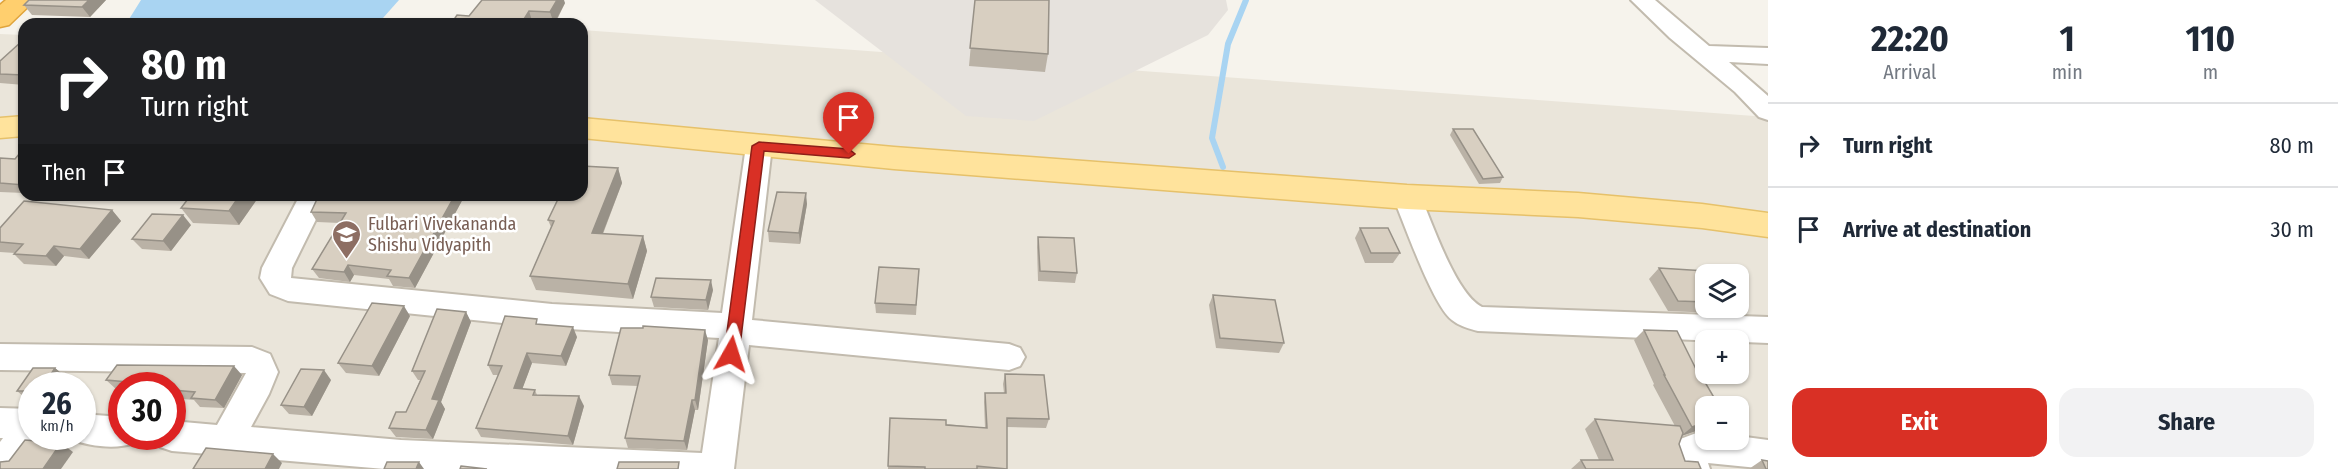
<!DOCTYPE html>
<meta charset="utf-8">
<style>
body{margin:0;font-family:"Fira Sans Condensed",sans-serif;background:#f2f2f3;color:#1f2937;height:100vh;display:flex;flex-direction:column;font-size:22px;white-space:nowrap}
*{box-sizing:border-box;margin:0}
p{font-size:20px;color:#747a83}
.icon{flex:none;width:33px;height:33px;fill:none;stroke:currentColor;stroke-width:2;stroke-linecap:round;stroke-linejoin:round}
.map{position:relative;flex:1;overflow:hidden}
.panel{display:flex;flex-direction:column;background:#fff;width:570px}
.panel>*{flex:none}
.guide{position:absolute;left:18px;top:18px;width:570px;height:183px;border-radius:18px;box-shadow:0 2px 4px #0004;background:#202124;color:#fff;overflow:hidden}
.tools{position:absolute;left:1695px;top:264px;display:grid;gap:12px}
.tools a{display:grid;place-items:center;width:54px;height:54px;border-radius:12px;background:#fff;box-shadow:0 2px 4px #0004;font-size:30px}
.speed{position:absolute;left:18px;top:372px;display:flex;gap:12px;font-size:30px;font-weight:700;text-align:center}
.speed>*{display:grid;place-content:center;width:78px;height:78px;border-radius:50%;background:#fff;box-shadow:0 2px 4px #0004;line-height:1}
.speed small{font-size:15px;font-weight:400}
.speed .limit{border:9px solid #d22;background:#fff;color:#111}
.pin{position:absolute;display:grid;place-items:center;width:51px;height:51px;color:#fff;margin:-62px -26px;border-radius:50% 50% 50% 0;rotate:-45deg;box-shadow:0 0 6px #0007}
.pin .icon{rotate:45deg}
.me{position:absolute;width:66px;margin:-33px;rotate:6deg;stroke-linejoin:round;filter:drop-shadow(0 0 4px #0008)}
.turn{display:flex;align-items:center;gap:21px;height:126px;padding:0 24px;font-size:27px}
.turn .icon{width:78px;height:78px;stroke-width:2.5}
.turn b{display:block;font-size:42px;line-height:51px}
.then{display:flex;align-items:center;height:57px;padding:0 24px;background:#0003;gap:12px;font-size:22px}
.eta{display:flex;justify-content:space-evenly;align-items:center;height:102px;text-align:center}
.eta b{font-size:36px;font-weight:700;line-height:42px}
.action{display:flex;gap:12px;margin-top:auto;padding:12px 24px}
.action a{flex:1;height:69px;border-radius:18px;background:#d93025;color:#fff;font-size:24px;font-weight:700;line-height:69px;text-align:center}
.action a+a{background:#f2f2f3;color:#1f2937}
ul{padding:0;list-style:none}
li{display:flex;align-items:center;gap:18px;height:84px;padding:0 24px;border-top:2px solid #e0e1e3}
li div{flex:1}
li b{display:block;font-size:22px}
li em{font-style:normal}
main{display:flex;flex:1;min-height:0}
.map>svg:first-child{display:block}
.residential{fill:#eae5da;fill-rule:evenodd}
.industrial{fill:#e6e2dd}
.water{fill:#a9d4f2}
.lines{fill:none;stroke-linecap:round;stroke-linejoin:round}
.stream{stroke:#a9d4f2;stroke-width:6}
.minor-casing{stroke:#c2bbae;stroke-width:4}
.major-casing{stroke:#e6c16a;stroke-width:3}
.highway-casing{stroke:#e0a43c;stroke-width:3}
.minor{fill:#fff;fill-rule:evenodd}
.major{fill:#ffe39c;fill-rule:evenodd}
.highway{fill:#ffcf6e;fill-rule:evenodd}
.wall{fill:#bab2a6}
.shaded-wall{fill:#979187}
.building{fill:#d8cfc1;stroke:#979187;stroke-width:1.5}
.route{fill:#d93025;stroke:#8d1f18;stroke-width:1.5}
.labels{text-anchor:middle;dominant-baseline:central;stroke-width:5;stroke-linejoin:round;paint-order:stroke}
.education-label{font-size:18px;fill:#785e54;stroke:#fff;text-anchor:start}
</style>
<main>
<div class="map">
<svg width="1768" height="469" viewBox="0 0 1768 469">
<rect width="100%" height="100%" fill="#f6f3ec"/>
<!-- residential -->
<path class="residential" d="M582,30L1768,117V469H0V34L24,35V195H582ZM1706,274H1738V308H1706ZM1706,340H1738V374H1706ZM32,386H82V436H32ZM122,386H172V436H122ZM1706,406H1738V440H1706Z"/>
<!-- industrial -->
<path class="industrial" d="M815,0H1226L1228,10L1208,35L1034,121L966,116Z"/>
<!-- water -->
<path class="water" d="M141,0H399L383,18L373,24H126Z"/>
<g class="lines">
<!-- stream -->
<path class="stream" d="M1223,167L1212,138L1228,44L1246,0"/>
<defs>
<g id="minor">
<path d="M1631,0H1655L1709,46L1768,48V64L1729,62L1768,96V120L1759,117L1735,92L1670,38Z"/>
<path d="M759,137L768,140L772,146L752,320L1009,344L1020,348L1025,357L1020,366L1009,370L749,345L734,469H385L172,451L160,447L155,436H172V421L217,425L246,373L0,370V344L252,347L270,354L278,372L269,394L251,427L401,440L702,453L719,338L552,328L288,301L270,294L260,278L262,268L300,195H328L292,268L291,278L552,304L722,313L746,146L750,140Z"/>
<path d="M1407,187L1417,190L1421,197C1433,225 1456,294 1482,307L1768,317V343L1478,331C1470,329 1459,326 1452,320C1433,306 1404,223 1393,197L1397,190Z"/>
<path d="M0,408L32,409V436H44L20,469H0V442L3,438H0Z"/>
<path d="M82,414L122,417V436H137L134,443C115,450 89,446 70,439L69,436H82Z"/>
<path d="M1699,432L1706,433V440H1738V436L1768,440V469L1708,463L1710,469H1676L1670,452L1675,441Z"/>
</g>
<g id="major">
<path d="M24,116V136L0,138V118Z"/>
<path d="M582,118L894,147L1407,185L1578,193L1702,204L1768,213V237L1702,228L1578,217L1407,209L894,169L582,138Z"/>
</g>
<path id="highway" d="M6,0H35L9,25L0,27V5Z"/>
</defs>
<!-- minor casing -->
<use href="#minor" class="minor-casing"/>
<!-- major casing -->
<use href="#major" class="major-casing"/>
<!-- highway casing -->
<use href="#highway" class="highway-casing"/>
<!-- minor -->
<use href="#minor" class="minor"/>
<!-- major -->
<use href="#major" class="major"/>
<!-- highway -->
<use href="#highway" class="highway"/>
</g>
<!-- wall -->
<g class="wall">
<path d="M29,0H106L90,17L32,15L24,5Z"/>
<path d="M975,0L1048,54L1045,72L969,66Z"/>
<path d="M565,3L555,24L533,23V24H451L469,16Z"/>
<path d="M24,42V85L0,83V61Z"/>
<path d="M1453,129L1503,177L1500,183L1479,184L1450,135Z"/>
<path d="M24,148V193L0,192V158L15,159Z"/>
<path d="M618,168L622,183L603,234L643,236L647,251L633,299L536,290L530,276L551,227L548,220Z"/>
<path d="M260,195L239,225L193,223L181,208Z"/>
<path d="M319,195H465L415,288L393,286L389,279L354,275L350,282L319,278L312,269L340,223L317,222L311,212Z"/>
<path d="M807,204L800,244L769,242L768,231Z"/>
<path d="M112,210L121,221L89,259L64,256L56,266L24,264L14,254L15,253L0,252V228Z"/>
<path d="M191,225L171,251L142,249L132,239Z"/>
<path d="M1360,228L1400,253L1393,263H1365L1355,238Z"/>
<path d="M1038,237L1077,273L1075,283L1038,281L1037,247Z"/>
<path d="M1659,268L1706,274V308H1720L1714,313L1668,311L1649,279Z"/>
<path d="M919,269L916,315L876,313L875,303Z"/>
<path d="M713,290L708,310L654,307L651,297Z"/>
<path d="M1213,295L1284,343L1279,353L1216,348L1209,305Z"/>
<path d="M466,312L471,322L441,402L445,409L433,439L396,437L389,428L406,412L420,380H418L412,371Z"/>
<path d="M410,316L379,376L346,373L338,363Z"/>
<path d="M540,324L577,337L566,366L532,363L522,389L535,390L537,395L584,406L573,445L481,437L476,428L498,375H493L488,365Z"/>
<path d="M1644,330L1706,406V431L1699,430L1682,436L1679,444L1685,461L1701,469H1571L1581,460H1599L1585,429L1595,419L1675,426L1653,385L1654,384L1634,340Z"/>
<path d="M708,340L698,410H695L687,450L628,448L625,438L638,386L612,385L609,375Z"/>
<path d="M55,368L61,373L53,386H32V396H23L17,391Z"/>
<path d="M1005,374L1049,419L1046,428L1007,427V469H888L890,418L985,428L984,402L985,393H1004L1003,384Z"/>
<path d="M242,375L224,408L200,407L194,400L172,398V386H122V389H116L106,380Z"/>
<path d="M331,380L312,416L289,414L281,405Z"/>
<path d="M1762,460L1768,469H1749Z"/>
</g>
<!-- shaded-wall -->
<g class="shaded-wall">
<path d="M89,0H106L90,17L82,7Z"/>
<path d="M557,0H564L565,3L554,24L550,12Z"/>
<path d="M529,11L533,24H521Z"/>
<path d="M618,168L622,183L597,248L592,233Z"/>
<path d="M806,193L807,204L800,244L799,233Z"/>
<path d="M240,195H260L239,225L229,211Z"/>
<path d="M455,195H465L415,288L409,278Z"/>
<path d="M112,210L121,221L89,259L80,249Z"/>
<path d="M183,215L191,225L171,251L163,241Z"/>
<path d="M643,236L647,251L633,299L628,284Z"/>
<path d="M54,246L64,256L56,266L46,256Z"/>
<path d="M348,265L354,275L350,282L344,272Z"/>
<path d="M711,280L713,290L708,310L706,300Z"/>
<path d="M404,306L410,316L379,376L372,366Z"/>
<path d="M466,312L471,322L441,402L445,409L433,439L426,430L432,399Z"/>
<path d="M573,327L577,337L566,366L561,356Z"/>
<path d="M705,330L708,340L698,410L695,400Z"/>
<path d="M527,353L532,363L519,398L514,388Z"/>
<path d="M234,366L242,375L224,408L215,400Z"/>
<path d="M55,368L61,373L53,386H43Z"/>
<path d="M324,370L331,380L312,416L304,407Z"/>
<path d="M579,396L584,406L573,445L568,436Z"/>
<path d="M692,400L695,410L687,450L684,441Z"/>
<path d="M1706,422V425L1699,430L1681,436L1692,427Z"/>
<path d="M61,443L73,452L61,469H43Z"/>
<path d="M273,454L282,463L279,469H265Z"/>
<path d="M419,462L424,469H416Z"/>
</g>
<!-- building -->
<g class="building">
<path d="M29,0H89L82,7L24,5Z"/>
<path d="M482,0H557L550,12L529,11L521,24H451L457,15L469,16Z"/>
<path d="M975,0H1049L1048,54L970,48Z"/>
<path d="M21,42H24V75L0,74V61Z"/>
<path d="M1453,129H1473L1503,177L1483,179Z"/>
<path d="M24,148V185L0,183V158L15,159Z"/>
<path d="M582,166L618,168L592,233L643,236L628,284L530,276L554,221L548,220L560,195H582Z"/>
<path d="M777,192L806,193L799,233L768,231Z"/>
<path d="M191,195H240L229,211L181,208Z"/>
<path d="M319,195H455L409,278L387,276L391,270L348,265L344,272L312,269L346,213L311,212Z"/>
<path d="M24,201L112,210L80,249L54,246L46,256L14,254L23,244L0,242V228Z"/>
<path d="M152,214L183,215L163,241L132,239Z"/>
<path d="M1360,228H1388L1400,253H1371Z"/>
<path d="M1038,237L1074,238L1077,273L1040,271Z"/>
<path d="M879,267L919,269L916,305L875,303Z"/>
<path d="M1659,268L1706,271L1707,274H1706V302L1678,301Z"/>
<path d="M656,278L711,280L706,300L651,297Z"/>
<path d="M1213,295L1275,300L1284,343L1220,338Z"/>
<path d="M372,303L404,306L372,366L338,363Z"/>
<path d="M437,309L466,312L432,399L439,400L426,430L389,428L396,412H406L425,371H412Z"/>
<path d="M505,316L537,319L536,324L573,327L561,356L527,353L514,388L535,390L533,395L579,396L568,436L476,428L502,366L488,365Z"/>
<path d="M643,326L705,330L695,400H692L684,441L625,438L640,376L609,375L621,328H643Z"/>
<path d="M1644,330L1677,331L1700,377H1702L1719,406H1706V422L1692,427L1664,375H1665Z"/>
<path d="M117,365L234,366L215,400L191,398L195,392L172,390V386H139L140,383L106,380Z"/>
<path d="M33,368H55L43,386H32V391H17Z"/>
<path d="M301,369L324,370L304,407L281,405Z"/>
<path d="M1005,374L1044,375L1049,419L1007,418V469L977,466V469H925V467L888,466L890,418L946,420V425L987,428L985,393H1006Z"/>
<path d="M1595,419L1680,426L1683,433L1679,444L1685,461L1698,462L1701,469H1586L1581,460H1613Z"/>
<path d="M25,440L61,443L43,469H0V462L9,461Z"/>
<path d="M206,448L273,454L265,469H193Z"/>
<path d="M1762,460L1768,461V469H1766Z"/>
<path d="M387,462H419L416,469H384Z"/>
<path d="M619,462H679L678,469H617Z"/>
<path d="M461,466L487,469H460Z"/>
</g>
<!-- route -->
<path class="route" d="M759,142L849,149L855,154L849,158L764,151L739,354L737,359L731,361L726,359L724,354L752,146Z"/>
<!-- icons -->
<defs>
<symbol id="school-pin" viewBox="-11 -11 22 30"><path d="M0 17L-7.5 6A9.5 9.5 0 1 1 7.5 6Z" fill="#8d6e63" stroke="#fff"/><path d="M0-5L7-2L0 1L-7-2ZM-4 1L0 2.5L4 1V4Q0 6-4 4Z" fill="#fff"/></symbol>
</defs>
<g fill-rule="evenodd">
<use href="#school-pin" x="330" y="218" width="33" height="45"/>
</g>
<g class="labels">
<!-- education labels -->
<g class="education-label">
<text x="368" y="224">Fulbari Vivekananda<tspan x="368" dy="21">Shishu Vidyapith</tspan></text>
</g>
</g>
</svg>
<div class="tools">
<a><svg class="icon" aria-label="layers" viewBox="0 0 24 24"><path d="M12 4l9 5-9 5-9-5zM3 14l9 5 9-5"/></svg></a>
<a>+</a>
<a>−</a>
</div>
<div class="speed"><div>26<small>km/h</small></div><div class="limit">30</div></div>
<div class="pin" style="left:849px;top:154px;background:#d93025"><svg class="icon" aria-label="arrive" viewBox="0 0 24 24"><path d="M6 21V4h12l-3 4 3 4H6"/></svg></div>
<svg class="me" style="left:731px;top:354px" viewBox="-20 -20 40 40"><path d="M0-17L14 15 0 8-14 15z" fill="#d93025" stroke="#fff" stroke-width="4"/></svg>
<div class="guide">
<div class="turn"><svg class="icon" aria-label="right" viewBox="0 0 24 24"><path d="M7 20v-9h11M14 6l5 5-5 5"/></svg><div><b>80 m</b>Turn right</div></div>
<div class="then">Then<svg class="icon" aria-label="arrive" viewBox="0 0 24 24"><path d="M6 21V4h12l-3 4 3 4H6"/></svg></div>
</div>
</div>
<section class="panel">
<div class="eta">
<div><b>22:20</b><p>Arrival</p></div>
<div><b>1</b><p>min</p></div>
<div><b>110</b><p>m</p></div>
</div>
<ul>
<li><svg class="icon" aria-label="right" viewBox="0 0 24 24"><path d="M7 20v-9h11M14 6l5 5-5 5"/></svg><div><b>Turn right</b></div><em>80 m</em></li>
<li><svg class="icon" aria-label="arrive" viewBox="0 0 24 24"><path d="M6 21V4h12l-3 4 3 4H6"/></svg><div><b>Arrive at destination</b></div><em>30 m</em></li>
</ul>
<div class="action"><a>Exit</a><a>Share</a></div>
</section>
</main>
